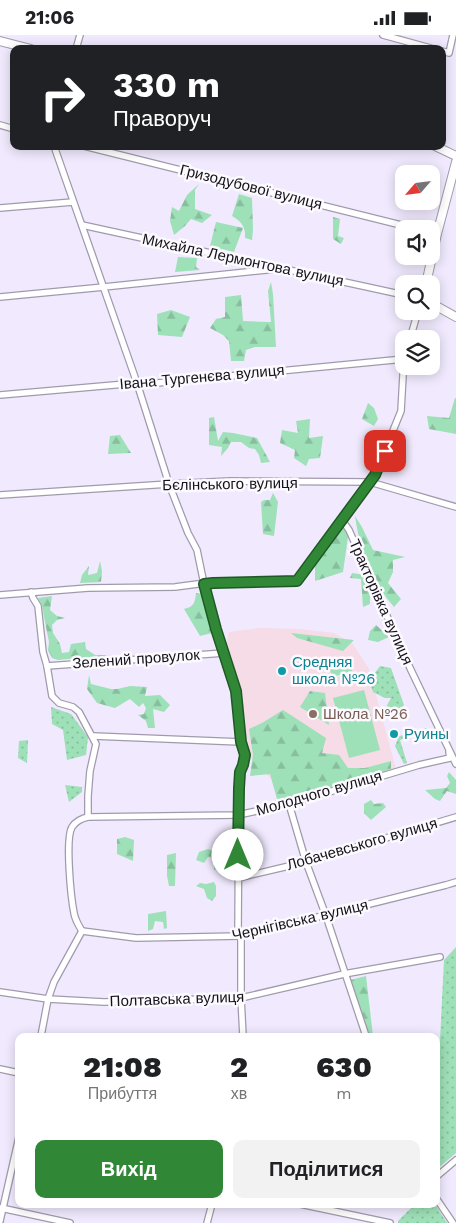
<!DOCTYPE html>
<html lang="uk">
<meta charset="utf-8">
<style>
body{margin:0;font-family:"Work Sans",sans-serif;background:#f2f2f2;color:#202124;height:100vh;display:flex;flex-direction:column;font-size:19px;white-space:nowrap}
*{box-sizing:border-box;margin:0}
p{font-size:16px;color:#757577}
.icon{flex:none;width:28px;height:28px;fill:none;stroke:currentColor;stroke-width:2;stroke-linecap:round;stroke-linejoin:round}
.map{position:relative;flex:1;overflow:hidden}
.side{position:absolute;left:15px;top:998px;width:425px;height:175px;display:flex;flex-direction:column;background:#fff;border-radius:10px;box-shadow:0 2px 12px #0003}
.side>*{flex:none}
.banner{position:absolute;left:10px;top:10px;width:436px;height:105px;border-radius:10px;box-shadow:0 2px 12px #0003;background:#202124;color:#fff;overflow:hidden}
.needle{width:32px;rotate:242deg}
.controls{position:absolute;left:395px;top:130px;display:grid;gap:10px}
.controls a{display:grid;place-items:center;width:45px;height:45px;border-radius:10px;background:#fff;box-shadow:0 2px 12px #0003;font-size:25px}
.pin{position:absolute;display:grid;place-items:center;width:42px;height:42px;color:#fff;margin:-21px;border-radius:10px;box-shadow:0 2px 8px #0006}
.me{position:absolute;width:55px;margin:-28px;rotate:0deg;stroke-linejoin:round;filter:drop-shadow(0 0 4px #0008)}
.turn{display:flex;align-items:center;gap:18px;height:105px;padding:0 20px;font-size:22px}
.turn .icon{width:65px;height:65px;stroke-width:2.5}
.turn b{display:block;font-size:35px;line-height:42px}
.eta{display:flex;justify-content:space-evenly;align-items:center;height:85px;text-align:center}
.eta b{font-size:30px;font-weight:800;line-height:35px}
.primary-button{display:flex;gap:10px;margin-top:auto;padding:10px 20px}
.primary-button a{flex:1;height:58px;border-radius:10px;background:#308837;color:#fff;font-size:20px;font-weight:800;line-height:58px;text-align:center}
.primary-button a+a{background:#f2f2f2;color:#202124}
.status{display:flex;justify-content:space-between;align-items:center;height:35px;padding:0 25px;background:#fff;direction:ltr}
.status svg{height:14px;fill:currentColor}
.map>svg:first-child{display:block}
.education{fill:#f5dce6}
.grass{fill:url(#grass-dots)}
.forest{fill:url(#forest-firs)}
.pitch{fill:#9ee0b8}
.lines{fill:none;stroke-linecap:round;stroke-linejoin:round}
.minor-casing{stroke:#a19aad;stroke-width:8}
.secondary-casing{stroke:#a19aad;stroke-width:10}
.minor{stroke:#fff;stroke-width:5.5}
.secondary{stroke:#fff;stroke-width:8}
.route-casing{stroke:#1f5824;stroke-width:12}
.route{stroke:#308837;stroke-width:9}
.culture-dot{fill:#0f9aa8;stroke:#fcfafe;stroke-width:2}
.education-dot{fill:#8d6e63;stroke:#fcfafe;stroke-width:2}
.labels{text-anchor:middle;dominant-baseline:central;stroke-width:5;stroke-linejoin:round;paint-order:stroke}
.street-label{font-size:15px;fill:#151219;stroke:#fcfafe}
.culture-label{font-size:15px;fill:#0d838f;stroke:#fcfafe;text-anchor:start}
.education-label{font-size:15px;fill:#785e54;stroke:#fcfafe;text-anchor:start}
</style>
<div class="status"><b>21:06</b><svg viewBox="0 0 49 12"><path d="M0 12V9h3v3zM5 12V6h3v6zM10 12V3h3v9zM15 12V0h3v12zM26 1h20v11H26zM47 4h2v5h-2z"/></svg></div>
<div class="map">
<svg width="456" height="1188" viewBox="0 0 456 1188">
<defs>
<pattern id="grass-dots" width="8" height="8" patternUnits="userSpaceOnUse" patternTransform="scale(1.25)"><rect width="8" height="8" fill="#9ee0b8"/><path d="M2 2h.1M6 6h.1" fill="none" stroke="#87bf9e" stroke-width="1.8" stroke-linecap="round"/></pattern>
<pattern id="forest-firs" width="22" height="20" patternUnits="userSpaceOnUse" patternTransform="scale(1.25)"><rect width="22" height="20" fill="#9ee0b8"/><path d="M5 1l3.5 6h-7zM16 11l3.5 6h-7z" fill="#87bf9e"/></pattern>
</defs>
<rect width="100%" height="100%" fill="#f1eafe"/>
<!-- education -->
<path class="education" d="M260,593L300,594L334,598L353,609L369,634L396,734L296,765L252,727L245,698L243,661L227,608L229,597Z"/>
<!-- grass -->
<g class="grass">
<path d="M380,631L391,633L404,670L391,685L383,678L391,663H385L373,657L369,646Z"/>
<path d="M51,672L71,679L88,702L86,720L67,725L63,695L52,689Z"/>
<path d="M426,693L434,698L430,702L422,698L400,705L407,728L404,729L395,711L399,701L414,698Z"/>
<path d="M28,705L27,728L18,723L19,706Z"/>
<path d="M65,750L82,752V757L69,767Z"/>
<path d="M456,912V1118L436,1135V1020L440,1005L444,925Z"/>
<path d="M415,1169H435L447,1188H398V1186Z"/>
</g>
<!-- forest -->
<g class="forest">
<path d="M199,149L195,155V174L212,180L202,188L191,184L185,191L174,200L170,186L172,172L179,176L187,160Z"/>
<path d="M239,159L252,163L253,195L252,205L245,203C246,192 241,186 232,181Z"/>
<path d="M333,182L340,184L338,201L344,203L341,209L333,204Z"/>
<path d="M216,187L243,193L234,217L210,211Z"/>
<path d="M178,222L197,223L196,232L200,235L175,237Z"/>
<path d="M271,247L273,259L276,312H255L246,315L244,326H231L229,306L223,300L210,293L216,284L225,282V262L241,260L243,286L271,287L268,256Z"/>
<path d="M171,275L190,282L182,302L158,300L157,279Z"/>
<path d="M455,363H456V399L429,394L427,381L449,383Z"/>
<path d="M368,368L374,373L378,384L374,391L362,384Z"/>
<path d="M214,382L218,406L223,397L233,398L257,403L270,427L261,428L259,420L255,414L249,413L241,407H231L228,413L221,421L222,412L209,410V383Z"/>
<path d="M310,384L309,403L323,401L320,423L309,424L306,431L294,423L295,415L280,408L282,395L298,398L296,386Z"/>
<path d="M120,400L131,418L108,419L110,401Z"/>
<path d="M273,458L278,467L274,501L263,499L261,467L264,465H270Z"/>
<path d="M355,481L362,492L373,515L405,522L393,525V537L388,548L401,564L394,572C389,566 384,560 380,553C367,532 358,505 355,481Z"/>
<path d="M339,492L349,495L343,537L315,546V528Z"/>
<path d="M100,526L102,536L101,547L80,548L82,540L89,531L88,540L97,538Z"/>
<path d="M352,538L365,540L370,560V569L363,572L361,544L350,543Z"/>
<path d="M196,558L201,559L211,587L212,598L200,601L184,574C194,572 195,567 196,558Z"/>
<path d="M52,561L50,575L57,581L65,583L57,585L52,590L53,598L60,609L62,618L69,617L71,609L85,607L86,614L95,620L119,621L88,622L58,625L52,623L48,615L49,607L44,582L42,570L38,563Z"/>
<path d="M376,590L389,602L378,607L368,605L370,596Z"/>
<path d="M291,598L354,605L343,616L297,603Z"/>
<path d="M89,640L91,649L111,654H117L130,651L147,652L145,661L160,660L170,670L164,677L153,674L155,693H148L146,686L138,680L144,679L146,673L143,668L139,672L130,664L115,673L97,668L87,654Z"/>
<path d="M310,656L325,658L329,690L300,672Z"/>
<path d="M283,675L326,703L322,718L339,720L348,733H365L391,726V734L296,763L277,764L270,739L250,741L253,720L249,694L262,688Z"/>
<path d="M449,737L456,745V759L447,756L440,766L435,764L425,755L446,753L450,748L447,741Z"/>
<path d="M371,765L374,769L383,768L386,772L371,785L364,778V769Z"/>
<path d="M125,802L134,805L133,826L117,819V804Z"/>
<path d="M222,813L230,815L229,824L225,827L223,834L214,835V823L208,822L204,828L196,825L199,817L208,814L217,817Z"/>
<path d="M176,818L175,851H169L167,841V820Z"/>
<path d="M214,847L216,851V861L212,866L207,863L204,854L196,851L200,848L206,849Z"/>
<path d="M166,876L167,893L164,894L163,887L155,886L153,894L148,896V879Z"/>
<path d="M366,941L373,1001H369L350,945Z"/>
</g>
<!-- pitch -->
<g class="pitch">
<path d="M349,622L352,636L332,642L328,628Z"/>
<path d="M364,655L380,715L349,723L333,663Z"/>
</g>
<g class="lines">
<defs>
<g id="minor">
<path d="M383,0L434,14"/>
<path d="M76,14L80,0"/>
<path d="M442,16L449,18L453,0"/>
<path d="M0,90L14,94"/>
<path d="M54,111L137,348L169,449L188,498L197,515L204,549L216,595L237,656L241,707L245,720L243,730L240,737L239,753L238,898L241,901V963L243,1001"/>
<path d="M84,111L417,194"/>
<path d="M0,173L73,167"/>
<path d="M82,190L404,260"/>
<path d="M0,262L104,252L276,234"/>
<path d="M410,304L418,276"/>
<path d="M404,323L401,376L375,440L342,485L349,495L410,633L456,729"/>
<path d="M0,360L137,348L147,349L404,324"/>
<path d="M0,460L169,449L230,446L370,447L456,472"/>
<path d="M31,557L33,563L38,571L43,617L47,631L52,661L59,668L73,672L79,677L96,709L90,736L88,761V782C82,783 75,787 72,792C65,804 71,863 74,878C75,885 79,891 82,896"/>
<path d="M0,560L88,553L175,552L213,547L297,546L342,485"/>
<path d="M47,631L224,618"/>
<path d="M93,701L241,707"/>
<path d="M289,769L306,827L326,881L366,1001"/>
<path d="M88,782L238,780L289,769L419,730L450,723L449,717"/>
<path d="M238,843L306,827L456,782"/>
<path d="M82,896L136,903L241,901L446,850L456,847"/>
<path d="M0,957L48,964L104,967L241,963L344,939L440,922"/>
<path d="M41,1001L48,964L54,947L82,896"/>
<path d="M0,1034L19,1038"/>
<path d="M436,1142L456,1125"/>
<path d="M436,1163L453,1188"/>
<path d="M300,1169L390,1188"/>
<path d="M1,1173L70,1188"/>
<path d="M0,1186L19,1102"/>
<path d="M207,1188L212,1169"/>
</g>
<g id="secondary">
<path d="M0,6L31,14"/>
<path d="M435,111L456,121"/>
<path d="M426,249L437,199L456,127"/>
<path d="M431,268L456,282"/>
</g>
</defs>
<!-- minor casing -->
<use href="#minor" class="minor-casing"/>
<!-- secondary casing -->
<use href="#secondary" class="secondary-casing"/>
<!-- minor -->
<use href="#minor" class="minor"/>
<!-- secondary -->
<use href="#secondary" class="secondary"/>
</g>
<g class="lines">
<defs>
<path id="route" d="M238,820L239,753L240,737L243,730L245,720L241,707L236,656L216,594L204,549L213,548L297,546L375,440L385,416"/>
</defs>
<!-- route casing -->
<use href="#route" class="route-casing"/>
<!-- route -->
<use href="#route" class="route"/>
</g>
<!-- markers -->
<g class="culture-dot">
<circle cx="282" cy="636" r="5"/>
<circle cx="394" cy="699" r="5"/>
</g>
<circle class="education-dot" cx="313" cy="679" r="5"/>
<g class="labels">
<!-- street labels -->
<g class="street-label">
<text transform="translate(251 152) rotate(14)">Гризодубової вулиця</text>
<text transform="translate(243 225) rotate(12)">Михайла Лермонтова вулиця</text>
<text transform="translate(202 342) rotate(-5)">Івана Тургенєва вулиця</text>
<text transform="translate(230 449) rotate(-1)">Бєлінського вулиця</text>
<text transform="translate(381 567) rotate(66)">Тракторівка вулиця</text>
<text transform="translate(136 624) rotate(-4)">Зелений провулок</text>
<text transform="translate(319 758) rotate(-16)">Молодчого вулиця</text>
<text transform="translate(362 809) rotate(-16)">Лобачевського вулиця</text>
<text transform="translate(300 885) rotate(-13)">Чернігівська вулиця</text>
<text transform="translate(177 964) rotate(-2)">Полтавська вулиця</text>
</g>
<!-- culture labels -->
<g class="culture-label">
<text x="292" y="627">Средняя<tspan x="292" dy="17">школа №26</tspan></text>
<text x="404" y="699">Руины</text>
</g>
<!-- education labels -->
<g class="education-label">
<text x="323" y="679">Школа №26</text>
</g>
</g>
</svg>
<div class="controls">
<a><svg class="needle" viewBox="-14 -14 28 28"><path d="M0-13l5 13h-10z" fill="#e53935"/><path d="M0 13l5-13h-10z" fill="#757577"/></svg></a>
<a><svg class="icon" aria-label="sound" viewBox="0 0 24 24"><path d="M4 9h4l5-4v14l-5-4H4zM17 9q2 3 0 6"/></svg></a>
<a><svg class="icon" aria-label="search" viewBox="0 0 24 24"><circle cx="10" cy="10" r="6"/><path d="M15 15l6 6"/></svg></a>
<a><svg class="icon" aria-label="layers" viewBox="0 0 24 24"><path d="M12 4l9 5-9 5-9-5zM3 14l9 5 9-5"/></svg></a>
</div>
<div class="pin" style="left:385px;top:416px;background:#d93025"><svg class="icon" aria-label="arrive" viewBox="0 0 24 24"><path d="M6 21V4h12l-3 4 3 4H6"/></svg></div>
<svg class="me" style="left:238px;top:820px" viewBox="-20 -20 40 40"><circle r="19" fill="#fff"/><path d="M0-13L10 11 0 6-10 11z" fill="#308837"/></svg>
<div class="banner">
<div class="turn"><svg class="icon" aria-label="right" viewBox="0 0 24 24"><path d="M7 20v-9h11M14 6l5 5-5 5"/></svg><div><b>330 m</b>Праворуч</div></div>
</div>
<section class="side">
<div class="eta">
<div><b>21:08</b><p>Прибуття</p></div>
<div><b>2</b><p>хв</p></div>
<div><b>630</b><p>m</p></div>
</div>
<div class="primary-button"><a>Вихід</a><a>Поділитися</a></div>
</section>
</div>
